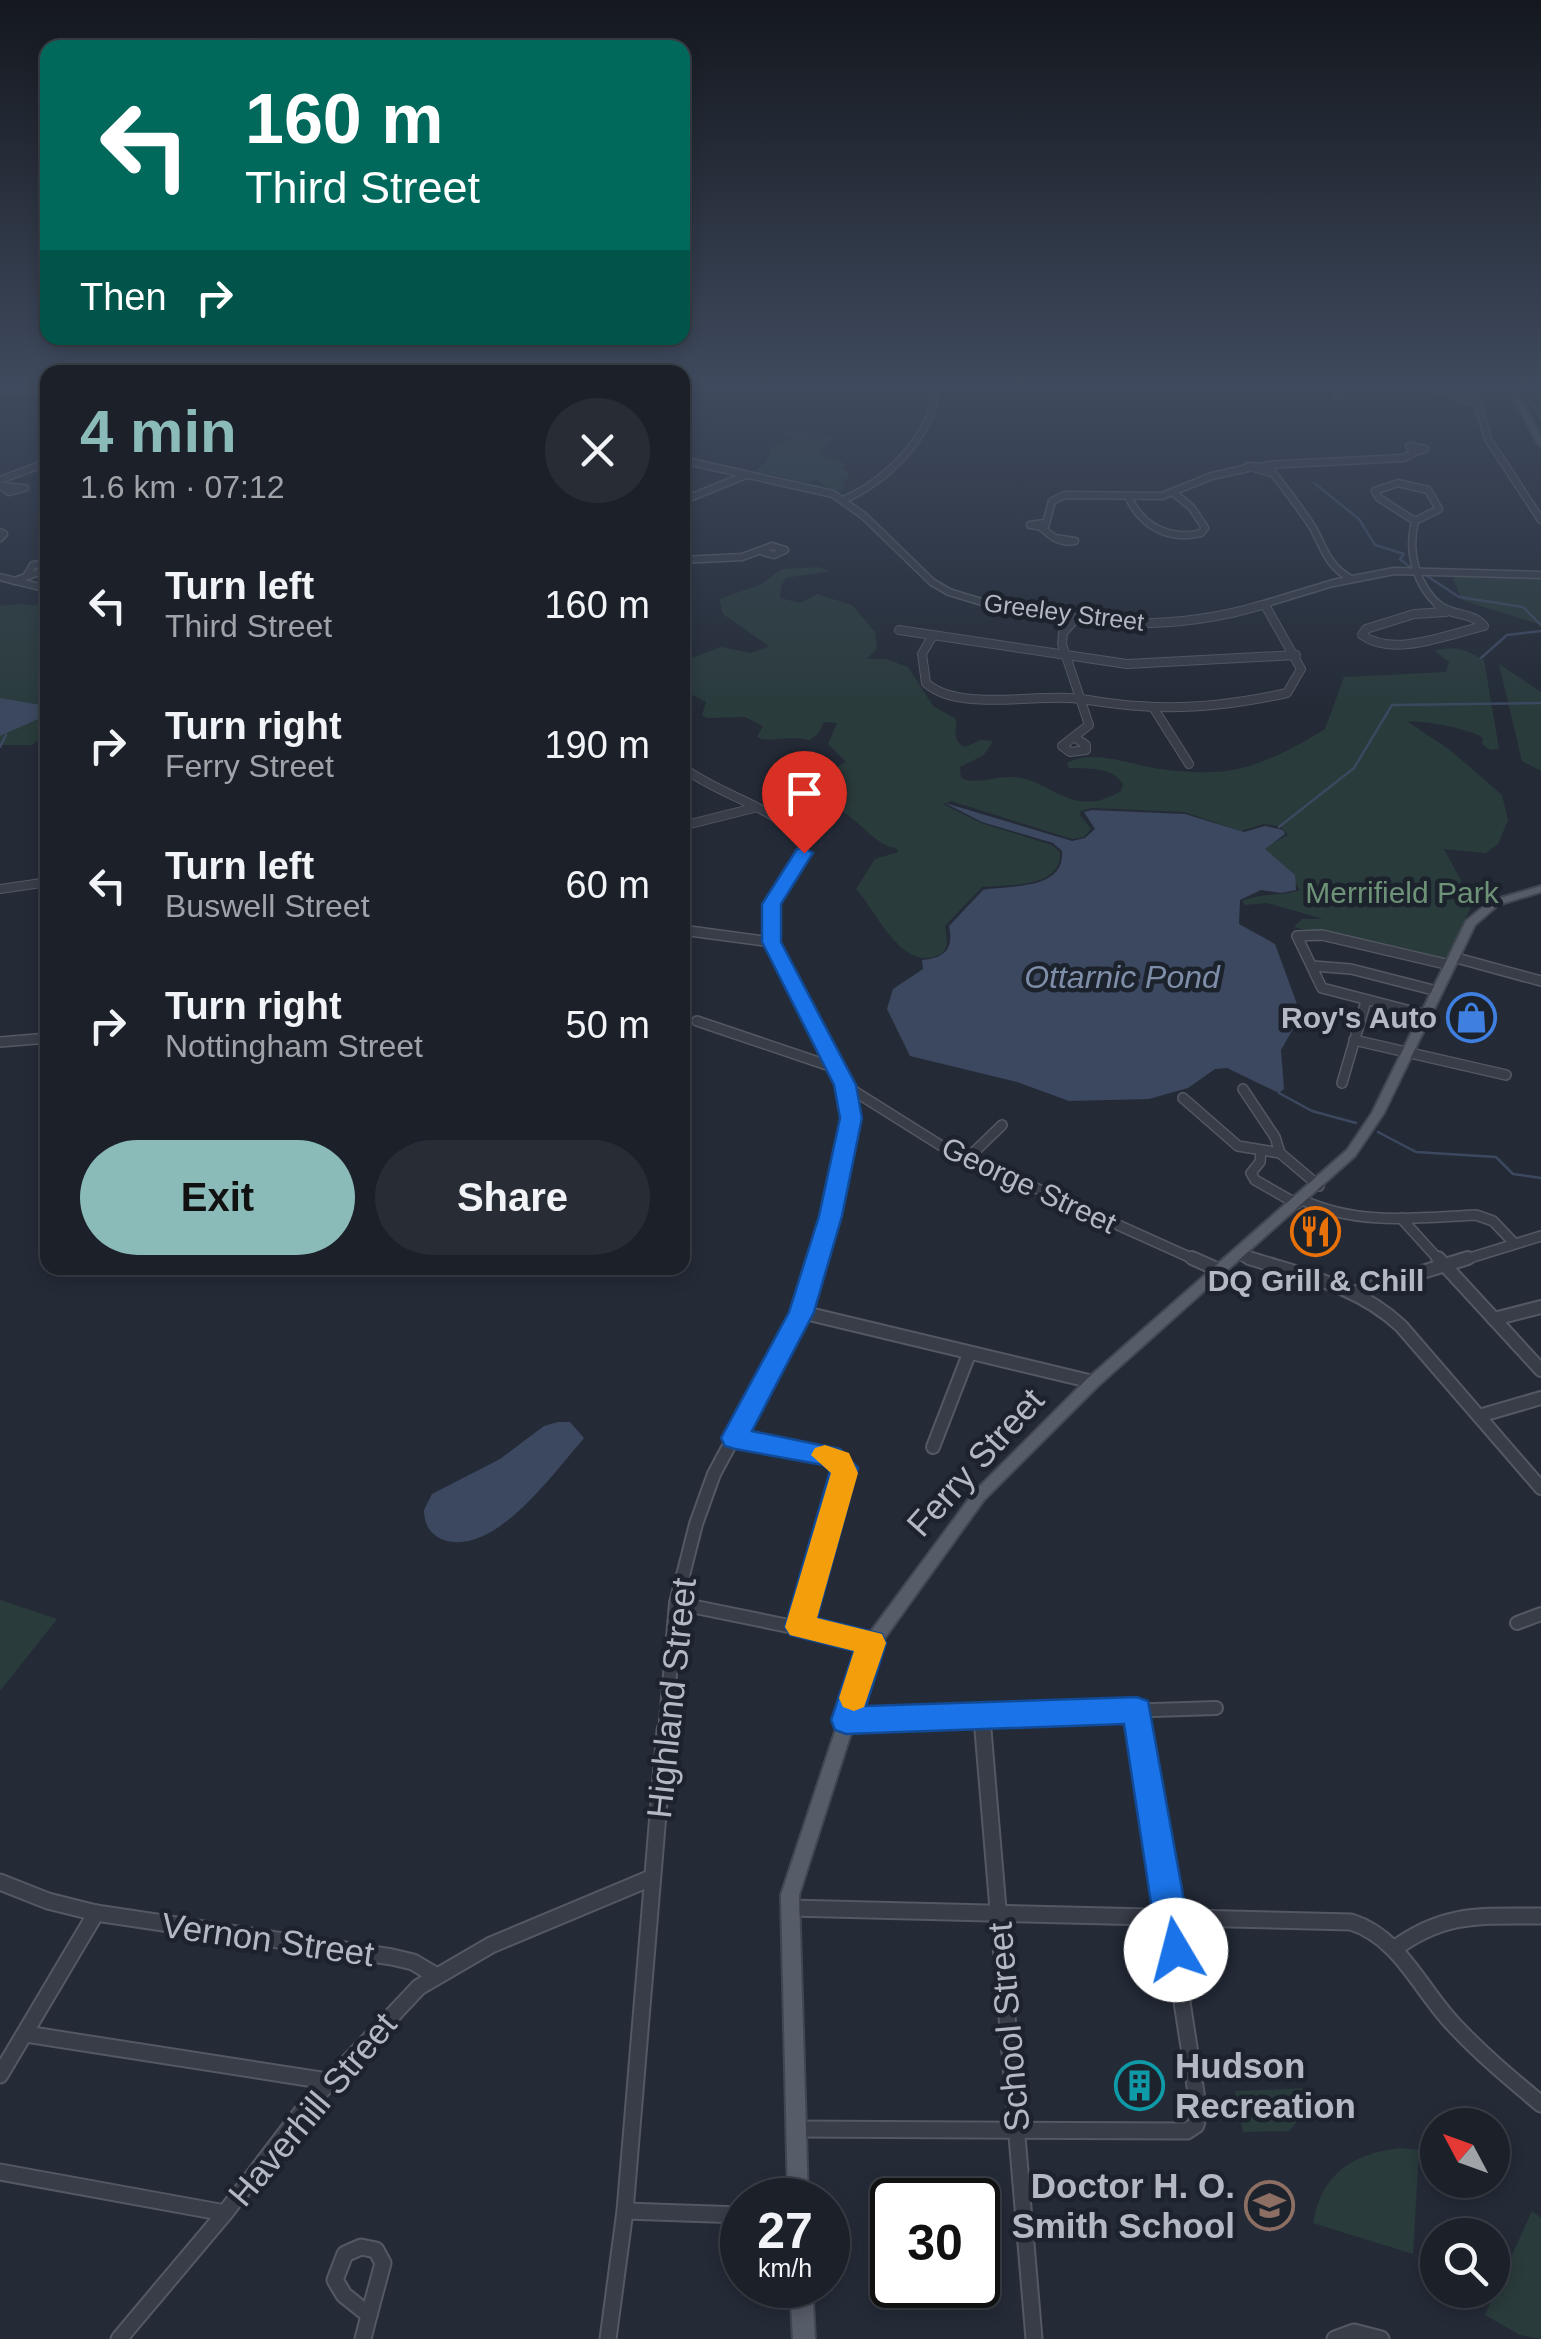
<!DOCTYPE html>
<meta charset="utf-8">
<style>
body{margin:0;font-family:Arial,sans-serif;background:#282d35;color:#f1f3f6;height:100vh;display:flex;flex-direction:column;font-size:38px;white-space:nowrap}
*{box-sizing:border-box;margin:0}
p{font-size:32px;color:#a0a3a8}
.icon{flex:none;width:55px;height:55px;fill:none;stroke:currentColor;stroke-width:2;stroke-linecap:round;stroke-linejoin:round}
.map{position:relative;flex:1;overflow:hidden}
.drawer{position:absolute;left:40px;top:365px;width:650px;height:910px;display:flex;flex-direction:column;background:#1b2029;border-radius:20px;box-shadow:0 5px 15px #0003,0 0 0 2px #393e46}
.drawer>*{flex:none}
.hud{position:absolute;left:40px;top:40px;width:650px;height:305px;border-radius:20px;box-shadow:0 5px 15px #0003,0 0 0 2px #393e46;background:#00695c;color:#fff;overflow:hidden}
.needle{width:65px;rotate:311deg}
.fabs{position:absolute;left:1420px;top:2108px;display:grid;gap:20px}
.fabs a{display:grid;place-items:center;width:90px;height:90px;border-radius:50%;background:#1b2029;box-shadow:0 5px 15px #0003,0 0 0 2px #393e46;font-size:50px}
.speed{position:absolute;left:720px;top:2178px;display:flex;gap:20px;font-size:50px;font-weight:700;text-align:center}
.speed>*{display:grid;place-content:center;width:130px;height:130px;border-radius:50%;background:#1b2029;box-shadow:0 5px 15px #0003,0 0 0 2px #393e46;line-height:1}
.speed small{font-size:25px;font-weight:400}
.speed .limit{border:5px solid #111;border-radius:15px;background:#fff;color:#111}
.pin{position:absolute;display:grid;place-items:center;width:85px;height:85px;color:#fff;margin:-102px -42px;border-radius:50% 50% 50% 0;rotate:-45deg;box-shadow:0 0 10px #0007}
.pin .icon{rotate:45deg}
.me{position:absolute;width:110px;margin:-55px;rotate:352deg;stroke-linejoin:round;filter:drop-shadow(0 0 8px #0008)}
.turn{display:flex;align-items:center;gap:35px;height:210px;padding:0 40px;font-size:45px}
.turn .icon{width:130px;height:130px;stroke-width:2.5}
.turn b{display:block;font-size:70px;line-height:85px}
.then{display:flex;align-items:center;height:95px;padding:0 40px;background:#0003;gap:20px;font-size:38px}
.round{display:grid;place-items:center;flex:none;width:105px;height:105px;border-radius:52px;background:#282d35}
.head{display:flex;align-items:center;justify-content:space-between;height:170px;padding:0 40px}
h1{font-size:60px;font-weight:800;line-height:75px;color:#8bbbb9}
.button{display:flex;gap:20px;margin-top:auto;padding:20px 40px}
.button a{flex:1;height:115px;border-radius:60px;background:#8bbbb9;color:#111;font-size:40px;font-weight:800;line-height:115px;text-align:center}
.button a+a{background:#282d35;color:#f1f3f6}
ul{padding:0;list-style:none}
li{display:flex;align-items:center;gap:30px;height:140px;padding:0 40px}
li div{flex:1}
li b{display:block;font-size:38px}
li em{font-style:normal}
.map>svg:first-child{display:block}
.green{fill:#2a3b3c}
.water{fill:#3c485f}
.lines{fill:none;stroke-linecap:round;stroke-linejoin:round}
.stream{stroke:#3c485f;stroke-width:2.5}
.minor-far4-casing{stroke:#535863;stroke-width:9}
.minor-far3-casing{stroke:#535863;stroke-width:10}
.minor-far2-casing{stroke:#535863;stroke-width:12}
.minor-far1-casing{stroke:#535863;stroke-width:16}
.minor-casing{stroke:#535863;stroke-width:19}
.major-casing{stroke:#414751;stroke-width:4}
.minor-far4{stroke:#383d48;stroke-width:6}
.minor-far3{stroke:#383d48;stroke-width:8}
.minor-far2{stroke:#383d48;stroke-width:9}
.minor-far1{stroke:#383d48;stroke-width:12}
.minor{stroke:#383d48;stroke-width:15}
.major{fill:#565c68;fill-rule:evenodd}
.route{fill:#1a73e8;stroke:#114b97;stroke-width:2.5}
.slow{fill:#f59e0b}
.labels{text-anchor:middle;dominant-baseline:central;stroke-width:9;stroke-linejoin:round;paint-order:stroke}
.far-street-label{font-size:25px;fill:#b3b8c4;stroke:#1d232d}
.park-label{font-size:30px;fill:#6d9277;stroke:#1d232d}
.poi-label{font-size:30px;font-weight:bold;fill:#b3b8c4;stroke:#1d232d;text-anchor:end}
.street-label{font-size:30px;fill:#b3b8c4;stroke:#1d232d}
.water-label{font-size:32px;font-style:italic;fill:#7e8ea9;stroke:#1d232d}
.near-street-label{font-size:35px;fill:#b3b8c4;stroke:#1d232d}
.near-poi-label{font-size:35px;font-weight:bold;fill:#b3b8c4;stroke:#1d232d;text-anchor:start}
</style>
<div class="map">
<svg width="1541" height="2339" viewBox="0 0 1541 2339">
<rect width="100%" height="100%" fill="#242b37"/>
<!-- green -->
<g class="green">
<path d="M788,429L833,436L819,454L845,463L842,468L850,474L843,484L845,489L834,491L818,480L805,482L755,471L765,463L772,447L792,440L782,433Z"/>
<path d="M819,567L830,571L786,578L781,586L780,598L800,603L817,594L852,605L875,632L877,649L867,659H886L908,667L933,706L956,719C957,732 951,740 965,747L981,740L993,741L984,755L960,767L961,778C977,785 992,777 1009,777C1050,776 1070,822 1121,791L1123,784C1112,766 1088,769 1069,768L1067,763C1090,750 1121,761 1144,766C1165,771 1194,773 1215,772C1252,771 1295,748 1325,729L1344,677L1446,672L1449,662L1435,651C1453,644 1469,651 1484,660L1499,749L1490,750L1482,744L1483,738C1474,730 1420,719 1408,722L1450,750L1502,795L1508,820L1498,844L1486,853L1444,849L1473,903L1444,962L1294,927L1302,919H1323L1267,903L1245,905L1242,901C1263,892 1279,897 1300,890L1283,864L1261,849L1288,835L1280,826L1263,824L1241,831L1184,812L1092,808L1081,811L1080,815L1091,829L1084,837L1072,839L951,801L943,804L981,823L1052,845L1060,852C1062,889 1008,884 982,887L945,926C947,939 951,953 933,957C899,966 877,912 856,889L875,859L898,852L896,848C876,846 861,822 842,811L840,795L821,774L846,762L828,744L837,723L824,722L818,734L809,740C787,734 771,744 757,737L763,726L745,717L707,718L702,715L706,702L683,690V663L686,660L721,647L751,653L769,646L723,614L719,599L762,584L782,569Z"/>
<path d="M1452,576H1541V625L1462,600Z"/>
<path d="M17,604L47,606V734L32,745H0V606Z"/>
<path d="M1499,664L1541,692V771L1522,761Z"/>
<path d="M0,1600L57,1619L0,1691Z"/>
<path d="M1312,2088L1315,2101L1289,2131L1243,2132L1235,2091Z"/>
<path d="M1401,2148L1419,2150L1413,2254L1313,2223C1321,2174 1353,2153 1401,2148Z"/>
<path d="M1532,2211L1541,2218V2339L1520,2335L1485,2315Z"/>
</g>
<!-- water -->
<g class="water">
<path d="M0,698L47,706V715L0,736Z"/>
<path d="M945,803L1072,841L1085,838L1095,829L1084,812L1092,810L1185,814L1244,832L1265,826L1283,830L1285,834L1265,849L1295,875L1296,890L1281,893L1261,890L1240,900L1239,924L1275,944L1301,1015L1281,1050L1284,1089L1279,1093L1227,1068L1215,1069L1188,1088L1149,1099L1069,1101L1017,1082L910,1056L887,1009L893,989L923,969L922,960C945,958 954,949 949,926L983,890C1009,885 1065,891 1062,851L1053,843L982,822Z"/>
<path d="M558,1422H570L584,1438C555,1471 495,1557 444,1540C430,1535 424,1524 424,1510L432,1494L500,1459L544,1426Z"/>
</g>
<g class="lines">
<!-- stream -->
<g class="stream">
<path d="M1530,384L1528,396L1541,419"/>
<path d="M1314,483L1359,519L1375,545L1404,554L1400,559L1412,569"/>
<path d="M1424,574L1459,597L1523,607L1541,625"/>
<path d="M1481,658L1507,635L1541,631"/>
<path d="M0,747L6,735"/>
<path d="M1279,827L1354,768L1392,705L1541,703"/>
<path d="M1279,1093L1312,1111L1356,1123"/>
<path d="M1378,1132L1416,1152L1496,1157L1513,1174L1541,1178"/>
</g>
<defs>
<g id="minor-far4">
<path d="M1329,384L1338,396"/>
<path d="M1422,384L1474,402"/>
<path d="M1472,384L1488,439L1541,520"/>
<path d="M0,390H48"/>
<path d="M1409,446L1425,449L1415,452Z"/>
<path d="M682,460L833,494L864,516L932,582L949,592L998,607"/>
<path d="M1267,465L1404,458L1415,452"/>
<path d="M1271,473L1247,466L1269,467C1283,487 1300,507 1313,528C1325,550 1327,565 1351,579"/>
<path d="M0,480L48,462"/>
<path d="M1398,483L1428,490L1439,509L1415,521L1379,498L1375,491Z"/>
<path d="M0,485L9,492L25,488L3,486"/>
<path d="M1128,496C1141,526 1169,541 1201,533L1205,528L1192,508L1174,493"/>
<path d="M843,500C883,483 930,439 935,394L925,384"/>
<path d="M682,501L746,475"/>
<path d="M1415,521C1407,553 1416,586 1441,607"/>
<path d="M1044,523L1030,525L1045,527L1052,501L1065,495L1162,496L1212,476L1248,468"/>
<path d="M1042,528C1052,537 1061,544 1075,541L1055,538"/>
<path d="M0,532L4,534L0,538"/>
<path d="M682,560L742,557L772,546L785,550L774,555L763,552"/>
<path d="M27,575L33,565L48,563"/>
<path d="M0,577L48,589"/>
<path d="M14,581L48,569"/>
<path d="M1254,607L1333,583L1394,571L1541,575"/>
</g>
<g id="minor-far3">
<path d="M988,605C1077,627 1174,632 1262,605"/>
<path d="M1438,605C1453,617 1471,611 1484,626C1448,634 1394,658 1362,635L1366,629L1414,614L1446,612"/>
<path d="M899,630L1127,664L1296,655"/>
<path d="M933,635L922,654L926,683C957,711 1029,695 1070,698C1093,700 1116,705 1140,706C1186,710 1241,703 1287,693L1301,669L1265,605"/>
<path d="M1153,707L1189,764"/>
<path d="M1074,737L1086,745V750L1070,752L1062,746L1089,725L1062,644L1063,633L1076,618"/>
<path d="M682,767C721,796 770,805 804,840L802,857L778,893"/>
<path d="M682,826L754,808"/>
<path d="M0,889L48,882"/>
</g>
<g id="minor-far2">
<path d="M780,891L771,904V942L845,1085L851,1118L817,1261"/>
<path d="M682,930L771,942"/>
<path d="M1453,957L1541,981"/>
<path d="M1313,966L1351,969L1437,991"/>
<path d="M1426,1015L1322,988L1297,936L1322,935L1450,965"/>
<path d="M697,1021L833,1067"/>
<path d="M1354,1040L1506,1075"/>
<path d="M0,1042L48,1038"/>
<path d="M1342,1083L1366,1001"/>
<path d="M846,1086L940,1145L1198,1261"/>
<path d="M1243,1089L1275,1137L1280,1153L1319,1186"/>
<path d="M1183,1098L1238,1146L1280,1153"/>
<path d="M1261,1151L1260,1162L1251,1173L1255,1180L1297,1204"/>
<path d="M968,1158L1002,1125"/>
<path d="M1302,1200C1358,1226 1416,1218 1476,1215L1493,1221L1514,1243"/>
<path d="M1401,1218L1440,1261"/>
<path d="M1239,1255L1257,1261"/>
<path d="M1460,1261L1541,1236"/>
</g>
<g id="minor-far1">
<path d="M1192,1258L1221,1271"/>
<path d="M1249,1258C1305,1276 1357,1285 1401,1326L1541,1488"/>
<path d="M1438,1258L1541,1370"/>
<path d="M1357,1292L1468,1258"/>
<path d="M801,1312L1093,1382"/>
<path d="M1494,1319L1541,1307"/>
<path d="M1479,1416L1541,1398"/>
<path d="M735,1439L830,1456L845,1467L800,1627"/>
<path d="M933,1447L969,1354"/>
<path d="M676,1603L872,1643"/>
<path d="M1517,1623L1541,1614"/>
<path d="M1137,1710L1141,1733"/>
<path d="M982,1716L983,1733"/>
<path d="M846,1720L1216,1708"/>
<path d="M665,1733L676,1603L696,1524L714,1474L801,1312L818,1258"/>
</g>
<g id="minor">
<path d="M983,1730L1034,2339"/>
<path d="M0,1882L48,1901L96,1913L392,1957L413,1962L435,1975"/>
<path d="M790,1908L1351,1922C1400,1937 1421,1991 1454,2025C1481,2054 1511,2079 1541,2104"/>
<path d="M1394,1949C1444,1912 1481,1916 1541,1916"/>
<path d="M26,2034L327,2081"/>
<path d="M0,2075L96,1913"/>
<path d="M796,2129L1187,2131L1196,2125L1199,2112L1140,1730"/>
<path d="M0,2172L225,2213"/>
<path d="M625,2211L742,2215"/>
<path d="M361,2247L376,2250L383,2263L369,2315L344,2295L335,2280L345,2254Z"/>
<path d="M119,2339L225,2213L304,2109L419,1987L491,1945L651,1878"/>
<path d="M363,2339L369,2315"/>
<path d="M608,2339L625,2211L665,1730"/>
<path d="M1335,2339L1354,2332L1381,2339"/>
</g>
<g id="major">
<path d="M1507,384H1513L1541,438V446L1538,444Z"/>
<path d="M1541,886V892L1498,905L1475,925L1384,1113L1355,1156L1098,1386L984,1500L879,1646L799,1895L808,2200H788L781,1895L866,1638L974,1492L1088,1378L1347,1150L1372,1113L1466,921L1490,901Z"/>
<path d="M790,2285H812L815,2339H793Z"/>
</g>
</defs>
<!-- minor-far4 casing -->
<use href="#minor-far4" class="minor-far4-casing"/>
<!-- minor-far3 casing -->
<use href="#minor-far3" class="minor-far3-casing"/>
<!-- minor-far2 casing -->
<use href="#minor-far2" class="minor-far2-casing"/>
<!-- minor-far1 casing -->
<use href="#minor-far1" class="minor-far1-casing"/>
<!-- minor casing -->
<use href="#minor" class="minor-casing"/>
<!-- major casing -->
<use href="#major" class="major-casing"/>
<!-- minor-far4 -->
<use href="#minor-far4" class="minor-far4"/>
<!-- minor-far3 -->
<use href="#minor-far3" class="minor-far3"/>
<!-- minor-far2 -->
<use href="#minor-far2" class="minor-far2"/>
<!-- minor-far1 -->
<use href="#minor-far1" class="minor-far1"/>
<!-- minor -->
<use href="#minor" class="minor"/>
<!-- major -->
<use href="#major" class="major"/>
</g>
<!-- sky -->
<linearGradient id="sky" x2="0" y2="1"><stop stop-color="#14181e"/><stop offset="0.54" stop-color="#3f4a5e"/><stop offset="1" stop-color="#3f4a5e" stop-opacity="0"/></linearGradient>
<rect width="1541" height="711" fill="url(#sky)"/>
<!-- route -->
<path class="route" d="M804,848L813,853L781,904V942L856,1085L862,1118L842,1216L814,1312L752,1431L840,1449L858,1468L817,1618L882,1634L886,1643L866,1706L1137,1697L1148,1701L1193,1950L1188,1961L1176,1966L1163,1961L1158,1950L1124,1724L846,1734L835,1730L831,1720L854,1651L790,1635L785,1627L830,1471L823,1465L735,1449L725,1446L721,1438L789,1312L819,1216L840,1118L834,1085L762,942V904L797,849Z"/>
<!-- slow -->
<path class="slow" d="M825,1445L849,1453L858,1473L817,1618L882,1634L886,1643L864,1707L854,1711L843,1707L839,1698L854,1651L790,1635L785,1627L831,1473L811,1455L815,1448Z"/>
<!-- icons -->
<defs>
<symbol id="shop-ring" viewBox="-11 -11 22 22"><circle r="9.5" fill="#1d232d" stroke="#3f7fe0" stroke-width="1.5"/><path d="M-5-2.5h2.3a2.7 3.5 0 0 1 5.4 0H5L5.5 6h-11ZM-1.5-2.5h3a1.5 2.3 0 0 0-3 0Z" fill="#3f7fe0"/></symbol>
<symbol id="restaurant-ring" viewBox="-11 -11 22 22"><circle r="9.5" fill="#1d232d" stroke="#e8710a" stroke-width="1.5"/><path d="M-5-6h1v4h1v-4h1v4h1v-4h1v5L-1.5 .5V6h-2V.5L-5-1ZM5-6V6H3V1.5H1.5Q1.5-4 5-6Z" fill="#e8710a"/></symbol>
<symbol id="building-ring" viewBox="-11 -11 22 22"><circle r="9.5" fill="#1d232d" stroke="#0f9aa8" stroke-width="1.5"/><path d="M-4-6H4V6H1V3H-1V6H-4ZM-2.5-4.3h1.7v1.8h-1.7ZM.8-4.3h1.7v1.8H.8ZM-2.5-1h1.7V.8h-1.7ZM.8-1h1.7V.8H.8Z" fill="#0f9aa8"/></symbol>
<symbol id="school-ring" viewBox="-11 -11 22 22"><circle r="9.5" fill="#1d232d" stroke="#8d6e63" stroke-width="1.5"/><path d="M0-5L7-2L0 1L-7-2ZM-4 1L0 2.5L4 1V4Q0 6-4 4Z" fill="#8d6e63"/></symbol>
</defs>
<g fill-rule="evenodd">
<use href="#shop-ring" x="1444" y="990" width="55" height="55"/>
<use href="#restaurant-ring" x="1288" y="1204" width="55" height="55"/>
<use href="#building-ring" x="1112" y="2058" width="55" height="55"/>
<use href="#school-ring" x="1242" y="2178" width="55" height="55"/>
</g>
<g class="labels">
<!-- far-street labels -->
<g class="far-street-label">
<text transform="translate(1064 612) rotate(7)">Greeley Street</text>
</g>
<!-- park labels -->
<g class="park-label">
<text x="1402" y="892">Merrifield Park</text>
</g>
<!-- poi labels -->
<g class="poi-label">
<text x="1437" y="1017">Roy's Auto</text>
<text x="1316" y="1280" text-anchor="middle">DQ Grill &amp; Chill</text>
</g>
<!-- street labels -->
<g class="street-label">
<text transform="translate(1029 1185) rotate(25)">George Street</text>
</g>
<!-- water labels -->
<g class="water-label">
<text x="1122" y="977">Ottarnic Pond</text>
</g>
<!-- near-street labels -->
<g class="near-street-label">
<text transform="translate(975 1462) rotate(-48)">Ferry Street</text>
<text transform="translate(671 1698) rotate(-84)">Highland Street</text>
<text transform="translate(268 1939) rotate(8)">Vernon Street</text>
<text transform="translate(1008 2027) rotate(-95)">School Street</text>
<text transform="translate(312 2109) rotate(-50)">Haverhill Street</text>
</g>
<!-- near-poi labels -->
<g class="near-poi-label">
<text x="1175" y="2065">Hudson<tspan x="1175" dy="40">Recreation</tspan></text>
<text x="1235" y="2185" text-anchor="end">Doctor H. O.<tspan x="1235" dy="40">Smith School</tspan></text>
</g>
</g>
</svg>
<div class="fabs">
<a><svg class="needle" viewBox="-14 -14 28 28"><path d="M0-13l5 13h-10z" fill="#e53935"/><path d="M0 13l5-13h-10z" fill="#a0a3a8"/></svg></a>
<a><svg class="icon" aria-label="search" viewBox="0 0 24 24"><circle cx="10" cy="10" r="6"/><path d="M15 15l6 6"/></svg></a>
</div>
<div class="speed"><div>27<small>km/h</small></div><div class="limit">30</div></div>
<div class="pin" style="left:804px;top:853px;background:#d93025"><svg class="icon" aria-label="arrive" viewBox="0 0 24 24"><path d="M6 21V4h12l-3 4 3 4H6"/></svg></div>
<svg class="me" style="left:1176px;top:1950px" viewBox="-20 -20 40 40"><circle r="19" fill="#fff"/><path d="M0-13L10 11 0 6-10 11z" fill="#1a73e8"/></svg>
<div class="hud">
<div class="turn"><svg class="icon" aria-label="left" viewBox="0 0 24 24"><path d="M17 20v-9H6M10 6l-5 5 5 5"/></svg><div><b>160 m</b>Third Street</div></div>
<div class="then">Then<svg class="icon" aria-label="right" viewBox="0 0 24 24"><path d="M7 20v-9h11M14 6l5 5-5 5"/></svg></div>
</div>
<section class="drawer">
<div class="head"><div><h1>4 min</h1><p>1.6 km · 07:12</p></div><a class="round"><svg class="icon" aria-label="close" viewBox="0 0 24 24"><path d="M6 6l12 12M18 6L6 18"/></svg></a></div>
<ul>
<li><svg class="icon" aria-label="left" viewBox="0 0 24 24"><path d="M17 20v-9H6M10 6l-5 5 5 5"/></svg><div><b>Turn left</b><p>Third Street</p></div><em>160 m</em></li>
<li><svg class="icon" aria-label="right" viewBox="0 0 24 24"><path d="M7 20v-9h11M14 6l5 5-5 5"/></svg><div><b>Turn right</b><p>Ferry Street</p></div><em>190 m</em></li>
<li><svg class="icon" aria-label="left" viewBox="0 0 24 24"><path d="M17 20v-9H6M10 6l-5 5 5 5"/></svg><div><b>Turn left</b><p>Buswell Street</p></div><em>60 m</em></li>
<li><svg class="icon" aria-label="right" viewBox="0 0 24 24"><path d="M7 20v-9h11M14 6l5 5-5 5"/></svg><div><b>Turn right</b><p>Nottingham Street</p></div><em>50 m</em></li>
</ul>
<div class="button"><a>Exit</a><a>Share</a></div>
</section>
</div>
